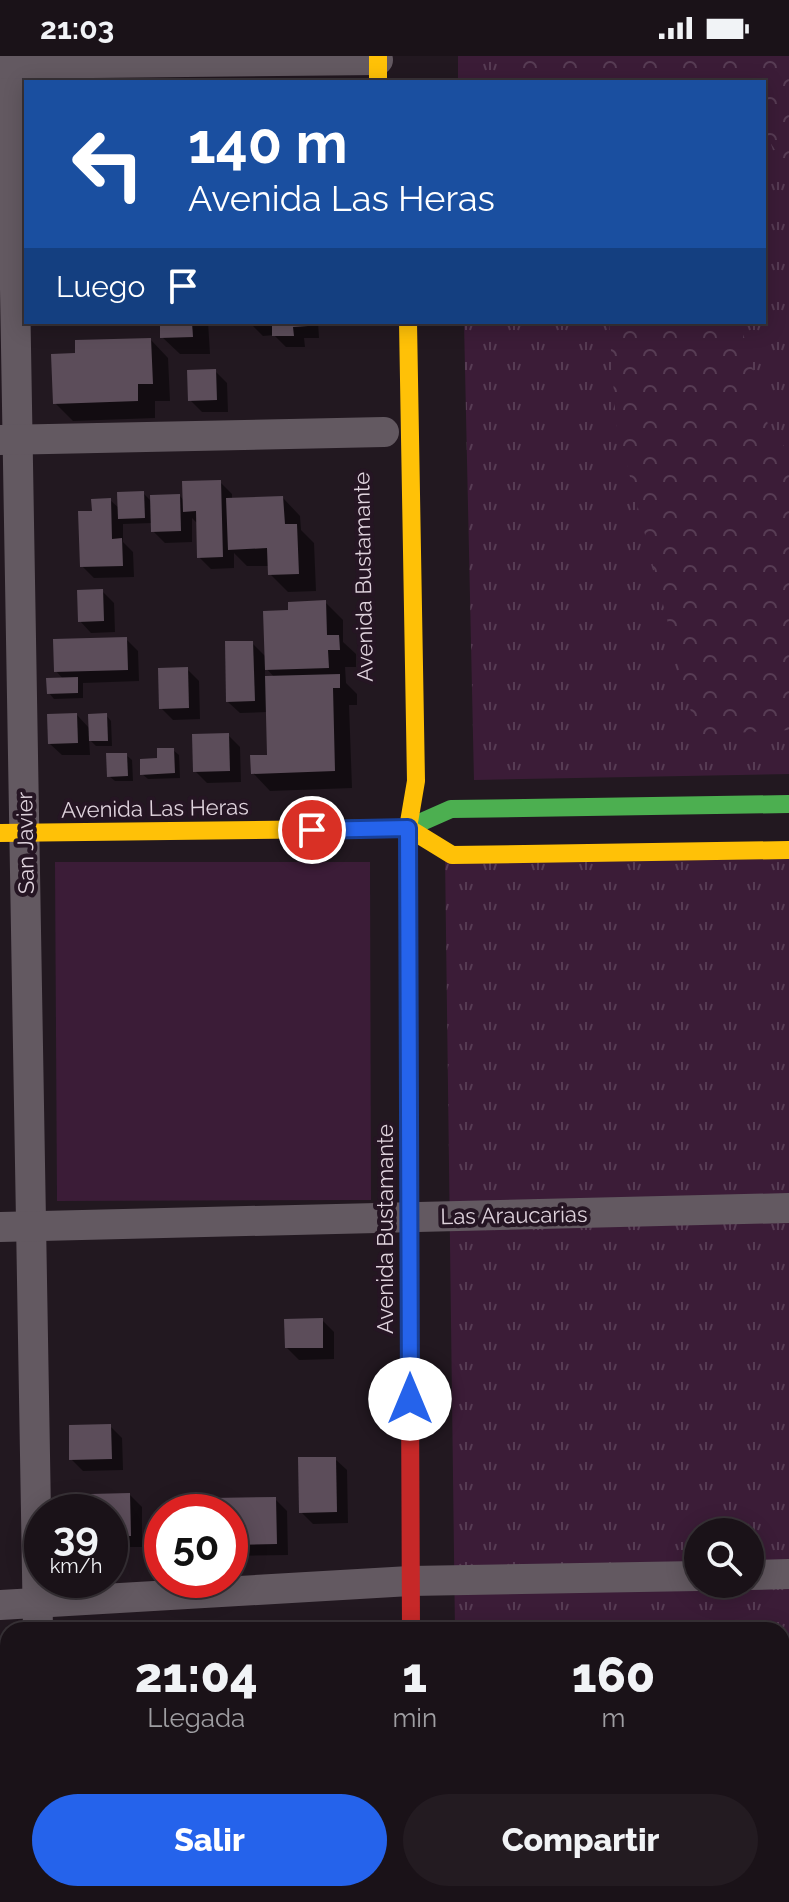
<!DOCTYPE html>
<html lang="es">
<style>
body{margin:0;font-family:Raleway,sans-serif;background:#231b21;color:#f1f3f6;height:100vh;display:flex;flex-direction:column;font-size:30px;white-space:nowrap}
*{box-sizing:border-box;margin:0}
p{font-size:26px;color:#9f9ea2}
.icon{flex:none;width:44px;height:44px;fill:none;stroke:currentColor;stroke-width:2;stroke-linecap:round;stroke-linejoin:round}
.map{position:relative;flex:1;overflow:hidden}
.sheet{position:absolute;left:0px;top:1566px;width:790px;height:280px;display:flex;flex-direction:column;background:#1a1218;border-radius:24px 24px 0 0;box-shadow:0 4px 20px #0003,0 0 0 2px #383237}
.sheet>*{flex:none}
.top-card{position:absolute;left:24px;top:24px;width:742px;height:244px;border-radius:0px;box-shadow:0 4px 20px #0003,0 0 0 2px #383237;background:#1a4fa0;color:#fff;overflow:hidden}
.tools{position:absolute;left:684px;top:1462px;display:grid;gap:16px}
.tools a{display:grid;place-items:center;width:80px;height:80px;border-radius:50%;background:#1a1218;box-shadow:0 4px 20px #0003,0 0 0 2px #383237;font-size:40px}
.speed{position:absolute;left:24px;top:1438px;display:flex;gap:16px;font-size:40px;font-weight:700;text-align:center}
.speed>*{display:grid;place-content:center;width:104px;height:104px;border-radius:50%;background:#1a1218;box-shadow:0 4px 20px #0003,0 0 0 2px #383237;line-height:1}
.speed small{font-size:20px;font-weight:400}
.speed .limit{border:12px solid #d22;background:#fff;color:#111}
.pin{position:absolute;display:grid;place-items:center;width:68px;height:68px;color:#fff;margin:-34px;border:4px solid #fff;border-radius:50%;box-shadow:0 2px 8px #0007}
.me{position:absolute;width:88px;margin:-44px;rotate:0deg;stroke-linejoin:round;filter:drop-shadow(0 0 6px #0008)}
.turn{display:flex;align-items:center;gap:28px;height:168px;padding:0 32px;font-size:36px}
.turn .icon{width:104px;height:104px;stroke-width:2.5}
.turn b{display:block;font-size:56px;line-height:68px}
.then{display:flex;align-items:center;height:76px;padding:0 32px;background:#0003;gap:16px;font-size:30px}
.eta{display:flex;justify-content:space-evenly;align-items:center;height:136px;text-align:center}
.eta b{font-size:48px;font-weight:800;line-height:56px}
.cta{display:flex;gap:16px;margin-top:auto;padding:16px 32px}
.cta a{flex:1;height:92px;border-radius:48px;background:#2563eb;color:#fff;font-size:32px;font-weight:800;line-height:92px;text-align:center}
.cta a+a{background:#231b21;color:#f1f3f6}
.status{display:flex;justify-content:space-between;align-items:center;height:56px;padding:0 40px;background:#1a1218;direction:ltr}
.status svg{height:22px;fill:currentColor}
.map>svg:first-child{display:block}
.grass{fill:url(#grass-tufts);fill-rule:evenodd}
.forest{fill:url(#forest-crowns)}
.park{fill:#3b1c37}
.shadow{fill:#0007;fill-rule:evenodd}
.building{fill:#5c4d5a}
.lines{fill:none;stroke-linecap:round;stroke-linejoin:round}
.street{stroke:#635961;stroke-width:30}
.fast{stroke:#4caf50;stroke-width:18}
.slow{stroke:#ffc107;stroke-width:18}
.jam{stroke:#c62828;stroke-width:18}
.route-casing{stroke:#184099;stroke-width:20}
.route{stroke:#2563eb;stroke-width:14}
.labels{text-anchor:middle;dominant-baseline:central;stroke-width:8;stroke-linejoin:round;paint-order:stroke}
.street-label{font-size:22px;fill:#dfd3dd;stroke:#251523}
</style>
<div class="status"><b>21:03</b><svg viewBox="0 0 49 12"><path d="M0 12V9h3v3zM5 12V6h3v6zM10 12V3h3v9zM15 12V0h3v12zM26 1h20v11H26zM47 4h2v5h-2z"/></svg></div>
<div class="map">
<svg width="789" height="1846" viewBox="0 0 789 1846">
<defs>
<pattern id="grass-tufts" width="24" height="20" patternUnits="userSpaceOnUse" patternTransform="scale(2)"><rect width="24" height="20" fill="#3b1c37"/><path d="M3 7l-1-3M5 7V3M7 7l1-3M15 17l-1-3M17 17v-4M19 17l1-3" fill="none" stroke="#573c54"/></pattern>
<pattern id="forest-crowns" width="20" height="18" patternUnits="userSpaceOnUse" patternTransform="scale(2)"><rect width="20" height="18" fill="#3b1c37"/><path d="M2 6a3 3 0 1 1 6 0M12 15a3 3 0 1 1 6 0" fill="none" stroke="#573c54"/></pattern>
</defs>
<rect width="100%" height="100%" fill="#221820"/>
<!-- grass -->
<g class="grass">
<path d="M458,0H789V718L474,724L464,266H764V26H458Z"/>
<path d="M789,793V1846H458V1838H782V1574H455L445,798ZM698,1476H750V1528H698Z"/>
</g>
<!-- forest -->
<g class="forest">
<path d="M521,0H789V115L764,77V26H509Z"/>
<path d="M609,266H740L770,376L789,395V674L697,679L616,367Z"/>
</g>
<!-- park -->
<path class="park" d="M55,806H370L371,1144L57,1145Z"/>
<!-- shadow -->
<g class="shadow">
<path d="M162,266H208L210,298H180L162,281Z"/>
<path d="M239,266H318L319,282H304L305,291H286L274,279L263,280L253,270H243Z"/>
<path d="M151,284L168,302L170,345H155V362L73,365L55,347L77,299Z"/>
<path d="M215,315L227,327L228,356H202L190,344Z"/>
<path d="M220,426L232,438V444L283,442L300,460L301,474L314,487L316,535L288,536L270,518V510H247L234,497V512L211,513L199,501L197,467L192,462V486L165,487L153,475L152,467L123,468V486L133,496L134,521L94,522L82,510L94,457L110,444L120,453L143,437L152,446L180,440L184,445Z"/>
<path d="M102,535L114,547L115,576L91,577L80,565Z"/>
<path d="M325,546L343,564V586L356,598V611H345L346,627L357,638V649H349L352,732L270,735L253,717L269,701L268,656L240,657L228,646L252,587L266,601L290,556ZM265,611L275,622H265Z"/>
<path d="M126,583L138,595L139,625L83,627V642L54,643L49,637L64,624L56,615Z"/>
<path d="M187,613L199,625L200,663L173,664L161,652Z"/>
<path d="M77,659L90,673L106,659L111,665L112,690H96L89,683L90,699H62L50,688Z"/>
<path d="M228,679L240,691L241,726L207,727L195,715Z"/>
<path d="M173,694L179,699L180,722L148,723L142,718Z"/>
<path d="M126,699L132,704L133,725H115L109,720Z"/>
<path d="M322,1264L334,1276V1303L299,1304L287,1292Z"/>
<path d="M110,1370L122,1382L123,1414L83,1415L71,1403Z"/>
<path d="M335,1403L347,1414L348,1467L313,1468L301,1456Z"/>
<path d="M130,1439L142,1451V1491H110V1456H92Z"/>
<path d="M275,1443L287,1455L288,1499L230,1500V1456H213Z"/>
<path d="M96,1838H136V1846H102Z"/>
<rect x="225" y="1838" width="124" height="8"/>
</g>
<!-- building -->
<g class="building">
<path d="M160,266H192L193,281L160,282Z"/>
<path d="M272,266H307L308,270L293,271L294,280H272Z"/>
<path d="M151,282L153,328H138V345L53,348L51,298L75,297V284Z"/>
<path d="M216,313L217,344L188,345L187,314Z"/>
<path d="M221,424L223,501L197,502L196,455L183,456L182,425Z"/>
<path d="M144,435L145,462L118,463L117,436Z"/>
<path d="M180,438L181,475L151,476L150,439Z"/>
<path d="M283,440L285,468H297L299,518L268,519L267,492L228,494L226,442Z"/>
<path d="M111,442L112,483L122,482L123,510L80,511L78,455H92L91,443Z"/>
<path d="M103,533L104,565L78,566L77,534Z"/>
<path d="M326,544L327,579H339L340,594H328L329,612L265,614L263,555L288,554V546Z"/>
<path d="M127,581L128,614L54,616L53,583Z"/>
<path d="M225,585H253L255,645L226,646Z"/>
<path d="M188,611L189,652L159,653L158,612Z"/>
<path d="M340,618V632H333L335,715L251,718L250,699H267L265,620Z"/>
<path d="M78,621V637L47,638L46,622Z"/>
<path d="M77,657L78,687L48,688L47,658Z"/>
<path d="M107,657L108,685H89L88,658Z"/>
<path d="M229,677L230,715L193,716L192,678Z"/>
<path d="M157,692H174L175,717L140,719V703L157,702Z"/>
<path d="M106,697H127L128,720L107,721Z"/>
<path d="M323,1262V1292H285L284,1263Z"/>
<path d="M111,1368L112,1403L69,1404V1369Z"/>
<path d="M298,1401H336L337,1456L299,1457Z"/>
<path d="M130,1437L131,1480H110V1456H90V1438Z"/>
<path d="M276,1441L277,1488L230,1489V1456H211V1442Z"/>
<path d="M223,1838H296V1842L223,1846Z"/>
</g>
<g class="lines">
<!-- street -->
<g class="street">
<path d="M11,0L38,1574"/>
<path d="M0,8L378,4"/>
<path d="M0,384L384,376"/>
<path d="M0,1171L789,1152"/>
<path d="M750,1519L789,1518"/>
<path d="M0,1549L410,1525L698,1520"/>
<path d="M43,1838V1846"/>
</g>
<!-- fast -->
<g class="fast">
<path d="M337,773L408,772L451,753L789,748"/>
<path d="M416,1838V1846"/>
</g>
<!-- slow -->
<g class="slow">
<path d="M378,0V26"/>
<path d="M408,266L416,725L408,772V862"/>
<path d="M408,772L452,799L789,794"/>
<path d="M0,777L337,773"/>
</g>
<!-- jam -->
<path class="jam" d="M408,862L411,1574"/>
</g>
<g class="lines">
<defs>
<path id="route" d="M312,774L408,772L410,1343"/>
</defs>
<!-- route casing -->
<use href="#route" class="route-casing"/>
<!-- route -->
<use href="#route" class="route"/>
</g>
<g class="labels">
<!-- street labels -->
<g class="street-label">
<text transform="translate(363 521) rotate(-91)">Avenida Bustamante</text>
<text transform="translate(155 752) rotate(-1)">Avenida Las Heras</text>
<text transform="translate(25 787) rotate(-91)">San Javier</text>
<text transform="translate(514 1159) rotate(-1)">Las Araucarias</text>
<text transform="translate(385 1173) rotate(-90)">Avenida Bustamante</text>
</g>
</g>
</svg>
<div class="tools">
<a><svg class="icon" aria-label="search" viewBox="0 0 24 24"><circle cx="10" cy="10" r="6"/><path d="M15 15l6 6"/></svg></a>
</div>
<div class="speed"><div>39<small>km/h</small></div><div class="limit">50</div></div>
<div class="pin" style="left:312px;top:774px;background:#d93025"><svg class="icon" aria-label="arrive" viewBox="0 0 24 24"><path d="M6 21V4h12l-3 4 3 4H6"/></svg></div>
<svg class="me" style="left:410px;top:1343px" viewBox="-20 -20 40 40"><circle r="19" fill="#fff"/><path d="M0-13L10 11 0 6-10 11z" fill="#2563eb"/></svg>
<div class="top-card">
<div class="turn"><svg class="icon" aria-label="left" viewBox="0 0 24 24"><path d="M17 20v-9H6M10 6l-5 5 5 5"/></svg><div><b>140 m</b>Avenida Las Heras</div></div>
<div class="then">Luego<svg class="icon" aria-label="arrive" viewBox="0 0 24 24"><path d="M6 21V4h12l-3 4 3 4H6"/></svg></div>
</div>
<section class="sheet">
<div class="eta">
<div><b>21:04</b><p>Llegada</p></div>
<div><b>1</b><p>min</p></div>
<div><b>160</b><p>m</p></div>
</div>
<div class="cta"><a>Salir</a><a>Compartir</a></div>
</section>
</div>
